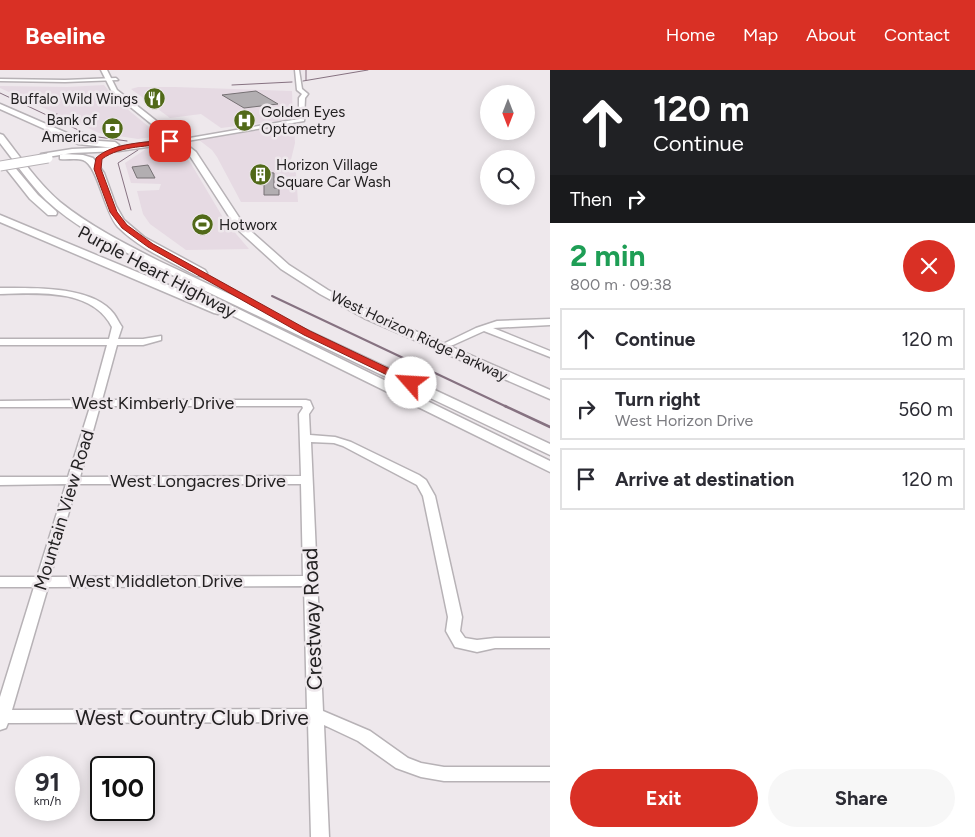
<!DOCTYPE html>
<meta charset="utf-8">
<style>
body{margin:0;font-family:Figtree,sans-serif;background:#f7f7f7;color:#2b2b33;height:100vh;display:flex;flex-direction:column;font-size:19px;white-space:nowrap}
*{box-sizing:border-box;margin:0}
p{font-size:16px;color:#7c7c81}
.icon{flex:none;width:28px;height:28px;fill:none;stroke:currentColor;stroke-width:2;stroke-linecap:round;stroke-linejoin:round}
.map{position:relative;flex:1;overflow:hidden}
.side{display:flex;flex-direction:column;background:#fff;width:425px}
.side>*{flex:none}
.top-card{background:#202124;color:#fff;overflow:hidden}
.needle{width:32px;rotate:180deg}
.controls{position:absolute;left:480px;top:15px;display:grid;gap:10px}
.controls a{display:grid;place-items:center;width:55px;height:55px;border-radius:50%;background:#fff;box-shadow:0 2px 12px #0003;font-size:25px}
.speed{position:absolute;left:15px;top:686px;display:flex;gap:10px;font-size:25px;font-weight:700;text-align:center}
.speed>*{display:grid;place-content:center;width:65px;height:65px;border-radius:50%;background:#fff;box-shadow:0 2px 12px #0003;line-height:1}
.speed small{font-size:12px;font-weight:400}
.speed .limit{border:2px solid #111;border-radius:8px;background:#fff;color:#111}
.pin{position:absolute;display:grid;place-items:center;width:42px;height:42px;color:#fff;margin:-21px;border-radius:10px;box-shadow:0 2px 8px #0006}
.me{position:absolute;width:55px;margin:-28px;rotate:296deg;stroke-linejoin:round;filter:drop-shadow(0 0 4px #0008)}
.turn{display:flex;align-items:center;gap:18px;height:105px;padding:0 20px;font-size:22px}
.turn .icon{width:65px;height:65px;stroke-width:2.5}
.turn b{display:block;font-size:35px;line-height:42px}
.then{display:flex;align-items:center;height:48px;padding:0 20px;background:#0003;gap:10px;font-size:19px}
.round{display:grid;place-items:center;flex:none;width:52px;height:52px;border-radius:26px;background:#f7f7f7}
.overview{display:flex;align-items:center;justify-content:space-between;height:85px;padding:0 20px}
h1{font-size:30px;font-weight:700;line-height:38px;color:#1e9e55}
.primary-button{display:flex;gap:10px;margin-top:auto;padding:10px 20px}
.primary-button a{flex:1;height:58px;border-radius:30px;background:#d93025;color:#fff;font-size:20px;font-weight:700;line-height:58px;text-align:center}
.primary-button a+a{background:#f7f7f7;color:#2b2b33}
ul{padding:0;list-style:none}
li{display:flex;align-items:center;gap:15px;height:62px;margin:0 10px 8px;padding:0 10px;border:2px solid #e1e1e2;border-radius:0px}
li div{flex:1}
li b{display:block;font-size:19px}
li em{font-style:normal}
header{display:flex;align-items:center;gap:30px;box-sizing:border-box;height:70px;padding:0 25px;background:#d93025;color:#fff}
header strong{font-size:24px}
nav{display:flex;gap:28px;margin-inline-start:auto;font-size:18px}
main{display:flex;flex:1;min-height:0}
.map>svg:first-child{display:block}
.built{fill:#e6dae3}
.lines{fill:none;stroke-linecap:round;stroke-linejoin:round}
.stream-far2{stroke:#867281;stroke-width:1}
.stream-far1{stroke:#867281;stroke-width:2}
.stream{stroke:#867281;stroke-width:2.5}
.building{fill:#b2aeb1;stroke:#767174}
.minor-casing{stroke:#b7b2b6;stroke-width:3}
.major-casing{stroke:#b7b2b6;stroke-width:3}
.highway-casing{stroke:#b7b2b6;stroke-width:3}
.minor{fill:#fff;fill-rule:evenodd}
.major{fill:#fff;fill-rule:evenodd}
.highway{fill:#fff;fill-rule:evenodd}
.major-bridge-casing{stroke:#b7b2b6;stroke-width:11;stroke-linecap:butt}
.major-bridge{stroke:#fff;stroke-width:9}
.route{fill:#d93025;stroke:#8d1f18}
.labels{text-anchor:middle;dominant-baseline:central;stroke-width:5;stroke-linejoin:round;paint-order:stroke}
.far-poi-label{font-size:15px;fill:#232122;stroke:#eee8ec;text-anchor:start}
.far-street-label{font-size:15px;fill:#232122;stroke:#eee8ec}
.street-label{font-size:18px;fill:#232122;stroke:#eee8ec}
.near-street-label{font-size:21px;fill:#232122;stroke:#eee8ec}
</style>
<header>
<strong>Beeline</strong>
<nav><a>Home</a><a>Map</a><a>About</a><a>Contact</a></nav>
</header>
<main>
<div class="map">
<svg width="550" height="767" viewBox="0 0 550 767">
<rect width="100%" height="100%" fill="#eee8ec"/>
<!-- built -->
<g class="built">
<path d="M104,15L115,29L160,66L138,69L99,63L0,18V16L67,17Z"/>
<path d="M138,17H175L292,21L293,49L221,58L201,44L170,48L131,19Z"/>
<path d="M294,54L295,73L290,94L296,103L298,132H241L217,87L212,80L199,70Z"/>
<path d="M173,74L190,92L225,151L249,179L186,180L150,154L143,144L137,121L159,120L161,114L131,113L125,93L149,77Z"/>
</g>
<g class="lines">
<!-- stream-far2 -->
<g class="stream-far2">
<path d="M306,0V10"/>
<path d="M303,11L368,0"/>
<path d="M232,15L292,12"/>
<path d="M0,23L91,66L127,71"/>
<path d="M49,46L57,44"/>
<path d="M131,140L118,93L138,80"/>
</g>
<!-- stream-far1 -->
<path class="stream-far1" d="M272,226L507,337"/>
<!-- stream -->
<path class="stream" d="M505,336L550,357"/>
</g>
<!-- building -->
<g class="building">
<path d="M256,21L278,34L244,38L222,25Z"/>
<path d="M148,95L155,108H137L132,97Z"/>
<path d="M264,102L274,103V118H279V125H264Z"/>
</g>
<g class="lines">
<defs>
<g id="minor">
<path d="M295,0H299L302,19L308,24L305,28L304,51L187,71L184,69L299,49V28L302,24L297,20Z"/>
<path d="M116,8L118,10L65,12L0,11V9L65,10Z"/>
<path d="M0,218C31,218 93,215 114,244C117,248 119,253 122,257L118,269H143L161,266V270L143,275H117L102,330H306L310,331L313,338L309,344L310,365L335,367L351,372L419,405L426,410L435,426L462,547L460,561L465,568L477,570L495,568H550V578H495L477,582L455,577L446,561L448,547L423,426L417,415L343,376L334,373L311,372L323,641L370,661L408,688L421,693L444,697H550V711H444L421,707L396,698L358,671L324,655L329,767H311L308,652L8,653L6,658L0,660V627L34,517H0V507H37L66,414L0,415V407H68L90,337H0V331L92,330L107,275H0V269H109L112,257C92,218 38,223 0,224ZM100,336H302L303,338L299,344L301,406L80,407ZM77,414H301L303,506L50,507ZM304,516L307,639L12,640L48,517Z"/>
<path d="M550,249V255L493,258L550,281V287L484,261L453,275H447L445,273L476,258L497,251Z"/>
</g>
<path id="major" d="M101,0H107L117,20L178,68H184L185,70L183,72L196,82L244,155L289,195L328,220L372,242L550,320V329L364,248L320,224L281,199L237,159L190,86L175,73L119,81L72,83L41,88V84L72,79L119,77L170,69L112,22Z"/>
<g id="highway">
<path d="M0,34L83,70L115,72L119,75L115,78L78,74L0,39Z"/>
<path d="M0,64L3,65C21,88 38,113 60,132C90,156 125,174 159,191L550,374V385L151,195C115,177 76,158 46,130C29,113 15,92 0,73Z"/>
<path d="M63,84L83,85L93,88L104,103L116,136L124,150L144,167L205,200L207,203L205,206H197C170,191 140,179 118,157C104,142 98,95 83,90C76,88 67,90 60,89V85Z"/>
<path d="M9,93L12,94L38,125L56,141L57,143L56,145H48L30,129L4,96Z"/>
<path d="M0,145L202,229L208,225L212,226L550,391V402L223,241L218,244L214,243L0,152Z"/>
</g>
</defs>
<!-- minor casing -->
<use href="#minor" class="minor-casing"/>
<!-- major casing -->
<use href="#major" class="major-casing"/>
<!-- highway casing -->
<use href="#highway" class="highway-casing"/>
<!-- minor -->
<use href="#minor" class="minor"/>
<!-- major -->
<use href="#major" class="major"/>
<!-- highway -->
<use href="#highway" class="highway"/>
<defs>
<path id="major-bridge" d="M0,96L48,88"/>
</defs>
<!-- major-bridge casing -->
<use href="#major-bridge" class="major-bridge-casing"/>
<!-- major-bridge -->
<use href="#major-bridge" class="major-bridge"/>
</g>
<!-- route -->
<path class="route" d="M170,69L172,73C149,77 121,75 102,89L101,99L117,142L127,155L153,174L310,261L415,311V315H408L304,265L148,177L122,158L110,142L94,99L96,88C113,72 147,73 170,69Z"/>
<!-- icons -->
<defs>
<symbol id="restaurant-disc" viewBox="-11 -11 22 22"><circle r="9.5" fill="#516918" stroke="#eee8ec"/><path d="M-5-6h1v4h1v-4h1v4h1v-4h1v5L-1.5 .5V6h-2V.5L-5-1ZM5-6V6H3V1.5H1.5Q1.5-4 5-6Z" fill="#fff"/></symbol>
<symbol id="hospital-disc" viewBox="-11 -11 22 22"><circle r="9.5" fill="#516918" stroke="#eee8ec"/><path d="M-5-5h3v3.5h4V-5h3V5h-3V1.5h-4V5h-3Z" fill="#fff"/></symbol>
<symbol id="bank-disc" viewBox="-11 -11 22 22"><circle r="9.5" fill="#516918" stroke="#eee8ec"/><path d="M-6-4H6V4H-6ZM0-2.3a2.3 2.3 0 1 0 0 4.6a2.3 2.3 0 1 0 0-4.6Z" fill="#fff"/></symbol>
<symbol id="building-disc" viewBox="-11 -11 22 22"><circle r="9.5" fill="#516918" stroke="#eee8ec"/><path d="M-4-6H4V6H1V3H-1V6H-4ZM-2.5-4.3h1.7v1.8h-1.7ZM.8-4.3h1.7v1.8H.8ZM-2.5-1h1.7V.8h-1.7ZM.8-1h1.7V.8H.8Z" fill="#fff"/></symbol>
<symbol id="stadium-disc" viewBox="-11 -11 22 22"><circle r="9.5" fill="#516918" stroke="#eee8ec"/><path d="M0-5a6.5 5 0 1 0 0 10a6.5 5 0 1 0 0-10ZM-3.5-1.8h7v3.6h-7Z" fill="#fff"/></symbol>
</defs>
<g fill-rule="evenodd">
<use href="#restaurant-disc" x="142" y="16" width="25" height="25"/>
<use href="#hospital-disc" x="232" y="38" width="25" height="25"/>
<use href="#bank-disc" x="100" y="46" width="25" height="25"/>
<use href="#building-disc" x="248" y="92" width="25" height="25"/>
<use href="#stadium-disc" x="190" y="142" width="25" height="25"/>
</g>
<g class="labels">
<!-- far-poi labels -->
<g class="far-poi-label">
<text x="138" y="29" text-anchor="end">Buffalo Wild Wings</text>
<text x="261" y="42">Golden Eyes<tspan x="261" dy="17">Optometry</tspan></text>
<text x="97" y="50" text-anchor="end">Bank of<tspan x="97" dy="17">America</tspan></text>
<text x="276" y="95">Horizon Village<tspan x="276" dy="17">Square Car Wash</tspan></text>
<text x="219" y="155">Hotworx</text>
</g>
<!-- far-street labels -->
<g class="far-street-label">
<text transform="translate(419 266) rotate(25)">West Horizon Ridge Parkway</text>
</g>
<!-- street labels -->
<g class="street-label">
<text transform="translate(157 202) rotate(28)">Purple Heart Highway</text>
<text x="153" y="333">West Kimberly Drive</text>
<text x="198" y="411">West Longacres Drive</text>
<text transform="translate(64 440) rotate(-73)">Mountain View Road</text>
<text x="156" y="511">West Middleton Drive</text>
</g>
<!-- near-street labels -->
<g class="near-street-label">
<text transform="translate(312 549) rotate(-92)">Crestway Road</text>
<text x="192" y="647">West Country Club Drive</text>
</g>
</g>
</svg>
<div class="controls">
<a><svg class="needle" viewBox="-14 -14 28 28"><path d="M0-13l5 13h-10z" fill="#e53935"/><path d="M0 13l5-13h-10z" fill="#7c7c81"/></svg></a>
<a><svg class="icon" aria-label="search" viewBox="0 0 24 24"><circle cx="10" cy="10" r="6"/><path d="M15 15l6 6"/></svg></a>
</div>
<div class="speed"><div>91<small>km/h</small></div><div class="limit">100</div></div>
<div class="pin" style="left:170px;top:71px;background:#d93025"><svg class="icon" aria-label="arrive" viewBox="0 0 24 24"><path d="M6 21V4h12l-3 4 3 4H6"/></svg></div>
<svg class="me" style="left:411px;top:313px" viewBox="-20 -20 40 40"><circle r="19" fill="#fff"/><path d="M0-13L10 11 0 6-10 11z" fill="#d93025"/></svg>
</div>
<section class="side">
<div class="top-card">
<div class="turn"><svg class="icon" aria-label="ahead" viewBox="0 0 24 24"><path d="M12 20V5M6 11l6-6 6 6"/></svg><div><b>120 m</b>Continue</div></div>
<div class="then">Then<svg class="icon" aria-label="right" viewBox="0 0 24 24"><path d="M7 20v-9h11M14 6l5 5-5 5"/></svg></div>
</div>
<div class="overview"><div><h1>2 min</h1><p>800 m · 09:38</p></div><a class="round" style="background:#d93025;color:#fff"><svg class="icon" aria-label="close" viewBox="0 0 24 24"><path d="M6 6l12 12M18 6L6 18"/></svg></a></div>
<ul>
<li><svg class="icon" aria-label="ahead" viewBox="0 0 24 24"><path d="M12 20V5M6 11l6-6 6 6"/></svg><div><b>Continue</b></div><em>120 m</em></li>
<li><svg class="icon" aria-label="right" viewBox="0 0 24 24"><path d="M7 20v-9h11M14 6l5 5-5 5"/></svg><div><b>Turn right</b><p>West Horizon Drive</p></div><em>560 m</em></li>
<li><svg class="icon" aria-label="arrive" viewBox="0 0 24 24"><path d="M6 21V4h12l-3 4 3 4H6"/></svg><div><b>Arrive at destination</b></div><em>120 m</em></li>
</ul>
<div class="primary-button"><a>Exit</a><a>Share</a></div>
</section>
</main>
